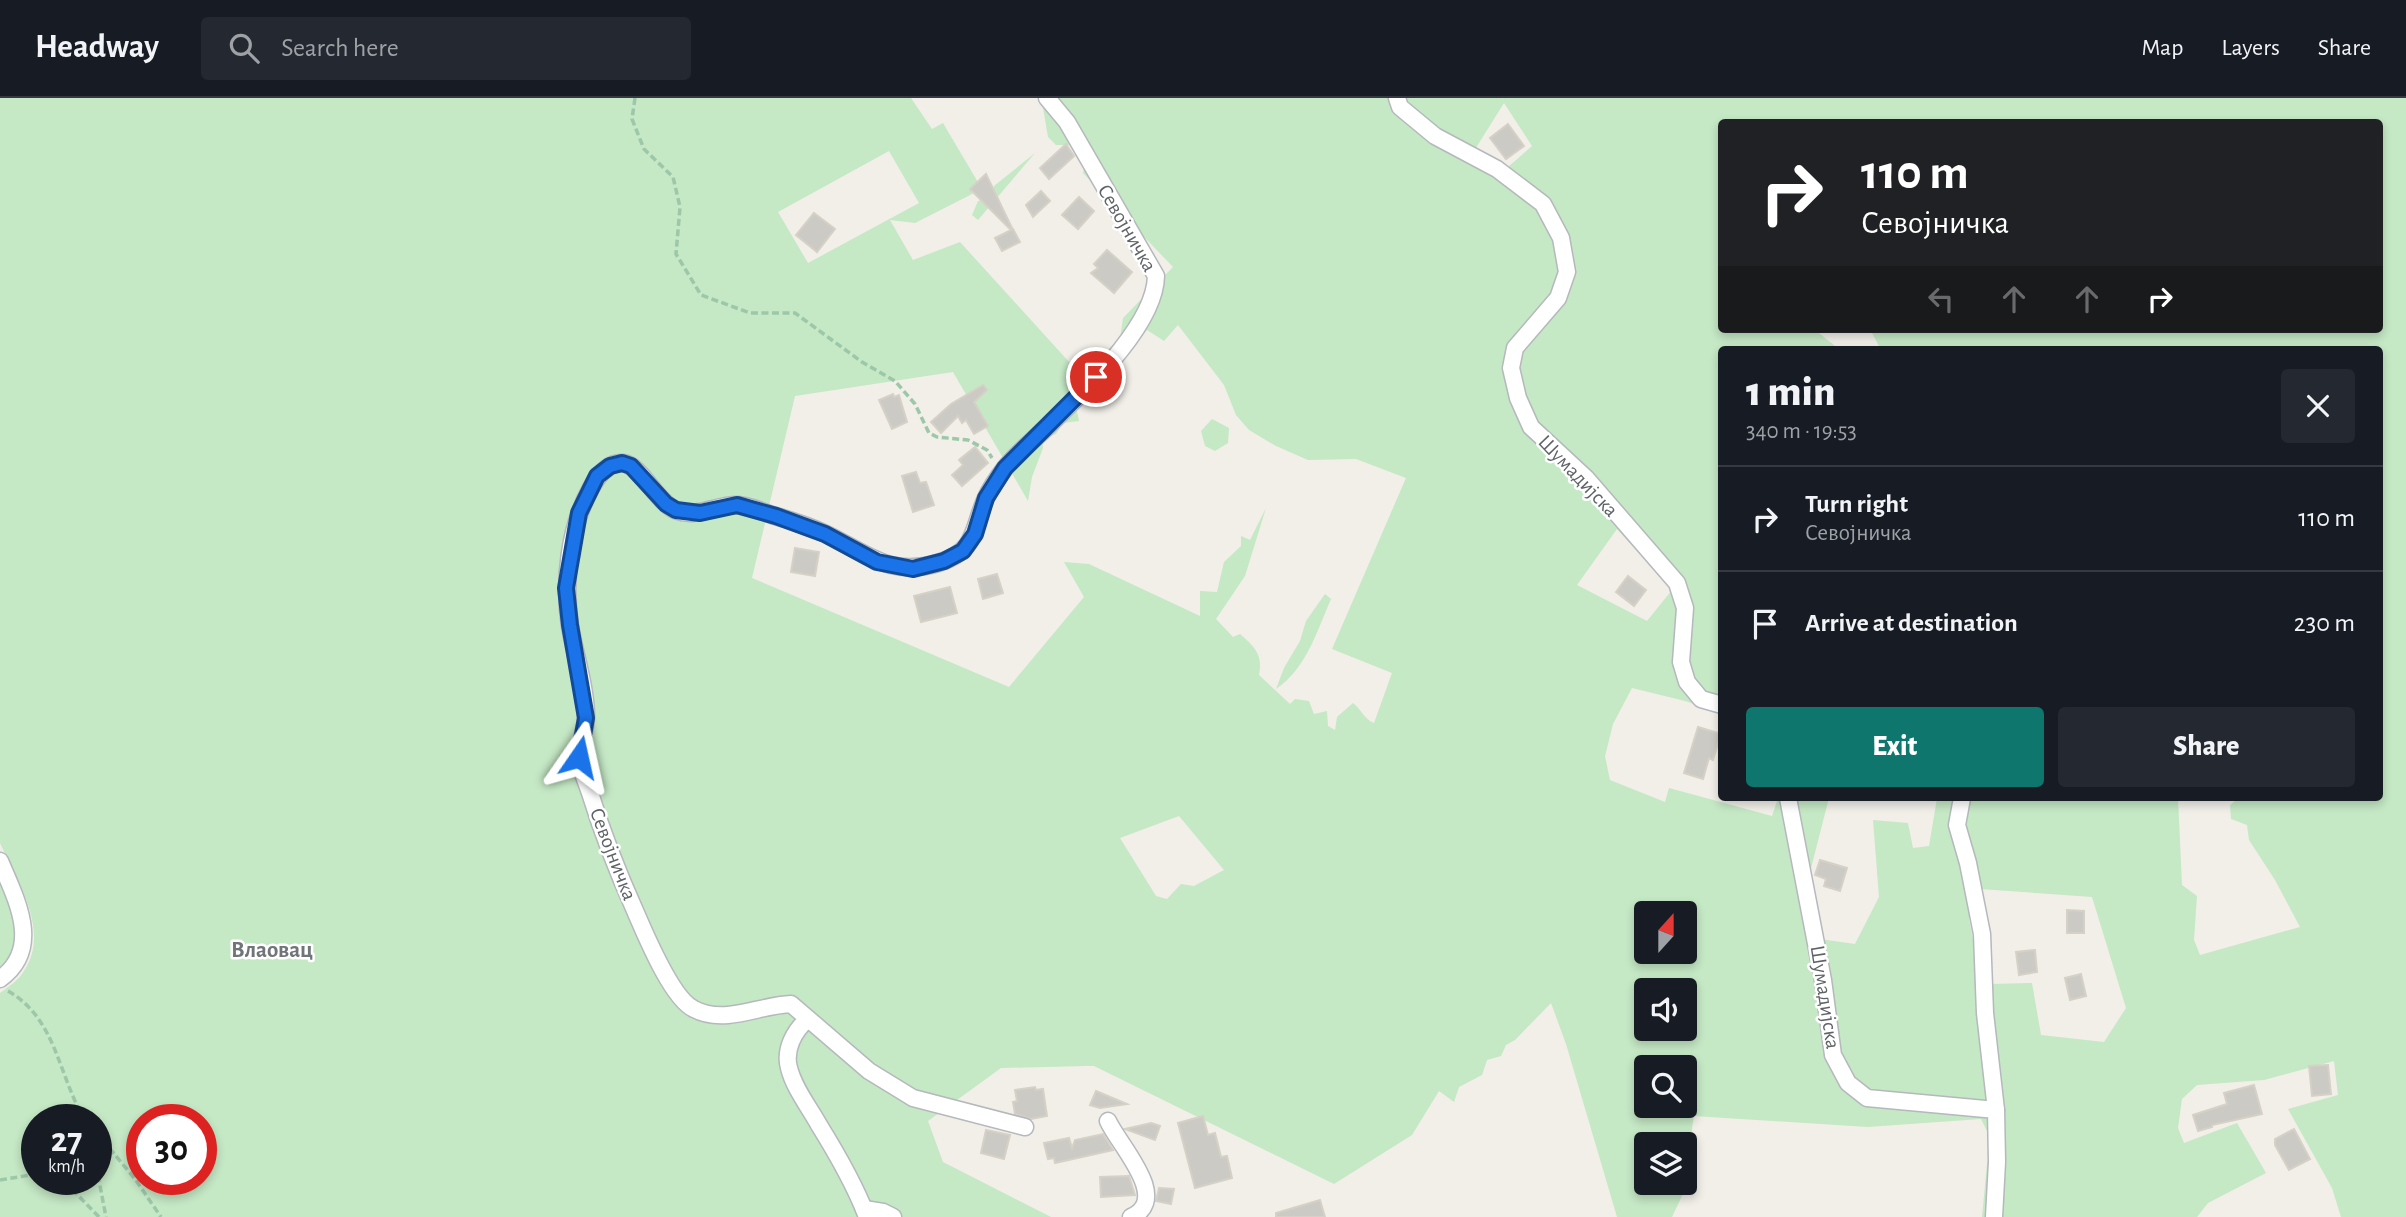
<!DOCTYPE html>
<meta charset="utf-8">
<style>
body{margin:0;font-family:"Alegreya Sans",sans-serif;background:#242831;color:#f1f3f6;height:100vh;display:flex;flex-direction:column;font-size:26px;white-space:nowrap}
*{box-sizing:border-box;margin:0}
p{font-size:23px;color:#9ea1a6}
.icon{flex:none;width:38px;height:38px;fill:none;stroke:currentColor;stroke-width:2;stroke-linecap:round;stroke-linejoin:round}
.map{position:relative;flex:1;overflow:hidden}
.side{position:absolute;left:1718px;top:248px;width:665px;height:455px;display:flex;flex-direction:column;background:#171b24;border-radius:7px;box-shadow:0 4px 10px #0003}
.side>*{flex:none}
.guide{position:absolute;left:1718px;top:21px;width:665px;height:214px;border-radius:7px;box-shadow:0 4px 10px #0003;background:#202124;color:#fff;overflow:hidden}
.needle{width:46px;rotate:21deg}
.fabs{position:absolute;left:1634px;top:803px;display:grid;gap:14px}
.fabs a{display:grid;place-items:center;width:63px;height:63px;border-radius:7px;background:#171b24;box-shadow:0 4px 10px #0003;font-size:35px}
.speed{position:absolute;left:21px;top:1006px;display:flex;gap:14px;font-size:35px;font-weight:700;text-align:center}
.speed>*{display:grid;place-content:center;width:91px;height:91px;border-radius:50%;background:#171b24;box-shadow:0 4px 10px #0003;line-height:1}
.speed small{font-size:18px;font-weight:400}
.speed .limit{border:10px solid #d22;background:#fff;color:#111}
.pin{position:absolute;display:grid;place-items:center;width:60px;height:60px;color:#fff;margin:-30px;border:4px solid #fff;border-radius:50%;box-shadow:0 2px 7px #0007}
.me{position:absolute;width:77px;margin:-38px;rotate:11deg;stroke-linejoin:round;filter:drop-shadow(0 0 5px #0008)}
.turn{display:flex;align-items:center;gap:24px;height:147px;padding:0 28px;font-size:32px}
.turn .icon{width:91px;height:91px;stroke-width:2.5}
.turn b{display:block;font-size:49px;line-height:60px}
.lanes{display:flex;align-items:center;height:66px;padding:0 28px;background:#0003;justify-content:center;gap:35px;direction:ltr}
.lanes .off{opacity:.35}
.round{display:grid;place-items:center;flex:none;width:74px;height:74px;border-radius:7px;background:#242831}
.head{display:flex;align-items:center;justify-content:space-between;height:119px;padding:0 28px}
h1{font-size:42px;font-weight:800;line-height:52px}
.action{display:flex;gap:14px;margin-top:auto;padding:14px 28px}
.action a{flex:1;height:80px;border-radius:7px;background:#0f766e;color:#fff;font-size:28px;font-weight:800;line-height:80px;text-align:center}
.action a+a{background:#242831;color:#f1f3f6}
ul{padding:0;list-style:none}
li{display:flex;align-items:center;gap:21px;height:105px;padding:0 28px;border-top:2px solid #363941}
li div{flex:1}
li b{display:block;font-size:26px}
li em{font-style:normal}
header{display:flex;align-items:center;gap:42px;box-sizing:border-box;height:98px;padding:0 35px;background:#171b24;border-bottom:2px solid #363941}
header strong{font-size:33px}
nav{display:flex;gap:38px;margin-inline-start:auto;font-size:24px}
.search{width:490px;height:63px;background:#242831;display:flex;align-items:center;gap:18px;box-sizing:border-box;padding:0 24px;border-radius:7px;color:#9ea1a6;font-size:26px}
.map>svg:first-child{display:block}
.green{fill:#c5e8c5;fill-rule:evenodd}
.building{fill:#cccac5;stroke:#d6d1c6;stroke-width:2}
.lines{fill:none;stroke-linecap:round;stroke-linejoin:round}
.minor-casing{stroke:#b5b8bc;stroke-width:19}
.path{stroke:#9cc7a9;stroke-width:3.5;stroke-dasharray:7 3.5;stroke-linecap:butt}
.minor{stroke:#fff;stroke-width:16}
.route-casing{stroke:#114b97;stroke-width:18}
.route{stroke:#1a73e8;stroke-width:12}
.labels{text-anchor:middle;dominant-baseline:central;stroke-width:5;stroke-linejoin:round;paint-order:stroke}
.street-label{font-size:21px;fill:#5f6368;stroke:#fff}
.neighbourhood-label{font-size:23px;font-weight:bold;fill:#70757a;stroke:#fff}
</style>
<header>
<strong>Headway</strong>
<div class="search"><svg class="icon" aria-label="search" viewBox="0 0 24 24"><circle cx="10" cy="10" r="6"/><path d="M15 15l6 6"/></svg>Search here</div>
<nav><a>Map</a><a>Layers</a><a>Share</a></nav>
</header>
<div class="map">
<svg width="2406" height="1119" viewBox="0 0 2406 1119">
<rect width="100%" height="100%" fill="#f1efe8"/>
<!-- green -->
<g class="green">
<path d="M0,0H911L932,31L943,25L982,91L915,125L890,122L913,162L960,144L1080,276L1072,290L1079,323L1063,325L1056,336L1042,341L1043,350L1032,379L1028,403L953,274L795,298L752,480L1009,589L1084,499L1064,464L1089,466L1200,518V493L1217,494L1224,464L1241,448V438L1250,442L1266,410L1245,478L1216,521L1233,539L1240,536C1255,549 1263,557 1259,577L1290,606L1295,601L1309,603L1314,616L1327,613L1328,628L1335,632L1337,619L1353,605C1361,611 1365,622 1374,625L1392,575L1332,551L1406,380L1356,361L1308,362L1276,348L1249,332L1236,317L1224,287L1178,227L1164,243L1147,232L1130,252L1120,241L1123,220L1173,169L1083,75L1090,47H1056L1048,39L1042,4L1040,0H2406V1119H2341L2332,1090L2288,1011L2338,997L2334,963L2264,982L2197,987L2182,1001L2178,1030L2184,1045L2237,1025L2266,1075L2208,1105L2197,1119H1982L1987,1066L1993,1045L1981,1021L1868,1029L1694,1018L1685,1077V1046H1647V1085H1684L1683,1096L1672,1119H1617L1566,946L1551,905L1515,942L1506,947L1501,958L1487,962L1482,977L1459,989L1454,1004L1439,993L1412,1037L1334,1086L1094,968H1086L1001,970L928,1023L943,1064L1051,1119H0V895C8,889 19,882 24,873C51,833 17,782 0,745ZM1504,5L1532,48L1508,69L1474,53ZM1722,24H2380V231H1870L1881,252H2380V700H2239L2230,707L2231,721L2247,727L2249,742L2275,782L2300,829L2200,857L2194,842L2197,798L2182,787L2178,700H1937L1929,748L1913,750L1908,725L1873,722L1879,799L1855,846L1820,841L1810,774L1829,700H1778L1772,718L1669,690L1665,704L1610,682L1605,658L1613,626L1632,590L1685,603L1722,615V252H1840L1819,235V231H1722ZM889,53L919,105L808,165L778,114ZM1617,431L1672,492L1647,523L1577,487ZM1179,718L1224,772L1194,788L1181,786L1167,801L1156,798L1120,740ZM1980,791L2092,799L2126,910L2104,944L2041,937L2032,885L1990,886L1976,856L1969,821ZM1647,816H1685V854H1647ZM1647,892H1685V931H1647ZM1647,970H1685V1008H1647ZM37,1022H96V1082H37ZM142,1022H201V1082H142Z"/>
<path d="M1035,55L978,122L972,117L978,103L989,101L994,88Z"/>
<path d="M1212,321L1229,330L1228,345L1215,353L1205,348L1201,333Z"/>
<path d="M1325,496L1331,501C1317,533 1306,571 1276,591L1284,570L1300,543L1306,523Z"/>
<path d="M0,778L13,808L19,845L0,877Z"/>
</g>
<!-- building -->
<g class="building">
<path d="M1508,26L1524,48L1506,61L1490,40Z"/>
<path d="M1066,46L1074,58L1049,81L1040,70Z"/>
<path d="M986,76L1012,130L1010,131L970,91Z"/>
<path d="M1041,93L1050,103L1033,119L1026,107Z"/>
<path d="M1079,99L1094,113L1078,131L1062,117Z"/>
<path d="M814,115L835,131L817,154L796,137Z"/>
<path d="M1013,131L1020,144L1002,153L995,140Z"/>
<path d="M1107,152L1132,174L1114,195L1091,175L1098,170L1094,166Z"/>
<path d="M983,287L987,292L974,304L988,328L974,336L966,322L962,325L958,318L941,335L931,324L951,306Z"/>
<path d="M893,296L894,299L899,297L907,324L892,331L879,302Z"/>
<path d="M975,349L988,365L962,388L952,377L963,367L959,362Z"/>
<path d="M916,374L920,385L926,384L934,407L913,414L902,378Z"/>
<path d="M795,450L819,454L815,478L791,474Z"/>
<path d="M997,476L1003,495L983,501L978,481Z"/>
<path d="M1628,478L1646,492L1634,508L1616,494Z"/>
<path d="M950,489L957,515L921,524L914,498Z"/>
<path d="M1698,629L1721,636L1713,662L1709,660L1703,681L1684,675Z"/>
<path d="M1820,762L1847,770L1840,793L1824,788L1826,781L1815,777Z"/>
<path d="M2067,812L2084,813V835H2067Z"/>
<path d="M2035,852L2037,874L2019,877L2016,854Z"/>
<path d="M2081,876L2086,898L2070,902L2065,880Z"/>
<path d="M2328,967L2331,996L2312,998L2309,968Z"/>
<path d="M2254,987L2262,1016L2212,1027V1029L2198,1033L2193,1017L2227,1006L2224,995Z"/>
<path d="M1035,989L1036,992L1043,991L1047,1018L1031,1021L1015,1016L1013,1004L1017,1003L1015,992Z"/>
<path d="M1096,993L1127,1006L1100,1010L1090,1007Z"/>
<path d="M1203,1018L1208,1037L1215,1035L1221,1059L1227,1058L1232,1080L1195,1090L1178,1025Z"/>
<path d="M1151,1025L1160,1028L1155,1042L1125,1031Z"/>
<path d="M2294,1031L2310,1061L2289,1072L2275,1047V1041Z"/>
<path d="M986,1032L1010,1037L1004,1061L981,1055Z"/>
<path d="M1103,1036L1113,1052L1055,1065L1054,1060L1048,1061L1044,1045L1069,1040L1072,1050L1075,1042Z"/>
<path d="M1129,1078L1135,1097L1101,1099L1100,1079Z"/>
<path d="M1159,1090L1174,1091L1171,1106L1156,1103Z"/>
<path d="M1320,1102L1325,1119H1276V1115Z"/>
</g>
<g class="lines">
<defs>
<g id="minor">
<path d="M1397,0L1400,9L1435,38L1497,71L1543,106L1561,140L1567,174L1558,200L1515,250L1511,270L1518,300L1531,329L1586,380L1677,485L1685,510L1681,564L1687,584L1701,601L1722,607"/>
<path d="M1788,700L1823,882L1833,957L1848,985L1867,1000L1996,1012L1997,1064L1994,1119"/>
<path d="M1962,700L1957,727L1968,765L1982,836L1985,915L1996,1012"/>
<path d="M0,763C16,801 43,850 0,881"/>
<path d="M807,922C794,933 784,952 789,970C794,990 809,1009 819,1027C837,1056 855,1087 867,1119"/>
<path d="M1108,1023C1118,1046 1172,1101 1131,1119"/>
<path d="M1025,1029L913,1000L869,973L791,906C769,907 750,915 728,917C716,918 705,917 694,911C672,901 646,838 636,815C618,775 603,737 590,695C587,685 581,673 579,661C578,648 586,633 586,619C586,589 575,558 570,528C563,484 569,429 591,390C597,379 608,364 623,365C641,367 656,403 675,412C697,421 717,406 738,407C749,408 762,413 772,417C790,422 809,428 826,436C868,456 889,479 938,465C978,453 972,430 986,400C990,391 998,379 1005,370C1018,354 1036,340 1051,325C1085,292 1155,228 1156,178L1067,24L1047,0"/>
<path d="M864,1111L883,1114L893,1119"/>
</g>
</defs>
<!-- minor casing -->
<use href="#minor" class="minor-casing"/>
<!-- path -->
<g class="path">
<path d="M635,0L632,21L644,51L673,79L680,109L676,156L701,197L750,215H795L862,264L895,283L915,306L929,335L937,339L968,342L987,352L992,360"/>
<path d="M8,893C57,921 58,978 85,1022"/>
<path d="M96,1034L135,1081L161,1119"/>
<path d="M96,1067L106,1119"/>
<path d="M0,1082L37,1076"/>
<path d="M54,1082L68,1087L99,1119"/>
</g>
<!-- minor -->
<use href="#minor" class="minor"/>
</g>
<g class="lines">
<defs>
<path id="route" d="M579,659L586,620L570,527L566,490L579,415L597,378L610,368L622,365L631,368L666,406L676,412L700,415L737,407L776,418L825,436L877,464L913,471L944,463L963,453L975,436L986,400L1005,370L1096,279"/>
</defs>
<!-- route casing -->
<use href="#route" class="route-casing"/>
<!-- route -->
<use href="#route" class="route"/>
</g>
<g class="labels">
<!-- street labels -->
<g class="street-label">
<text transform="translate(1127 130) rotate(60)">Севојничка</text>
<text transform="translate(1578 378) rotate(46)">Шумадијска</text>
<text transform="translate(613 756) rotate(69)">Севојничка</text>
<text transform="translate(1825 899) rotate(81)">Шумадијска</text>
</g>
<!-- neighbourhood labels -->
<g class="neighbourhood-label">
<text x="272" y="852">Влаовац</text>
</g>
</g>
</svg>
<div class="fabs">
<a><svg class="needle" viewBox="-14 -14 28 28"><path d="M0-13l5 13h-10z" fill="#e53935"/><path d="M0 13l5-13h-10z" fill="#9ea1a6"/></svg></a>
<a><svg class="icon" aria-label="sound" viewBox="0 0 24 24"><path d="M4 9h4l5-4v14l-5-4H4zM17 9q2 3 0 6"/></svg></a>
<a><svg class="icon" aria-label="search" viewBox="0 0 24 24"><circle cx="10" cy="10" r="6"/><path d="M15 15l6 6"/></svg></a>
<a><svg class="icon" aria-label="layers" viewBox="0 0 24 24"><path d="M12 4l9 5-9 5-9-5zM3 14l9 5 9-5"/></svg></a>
</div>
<div class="speed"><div>27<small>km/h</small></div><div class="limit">30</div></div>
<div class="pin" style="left:1096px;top:279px;background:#d93025"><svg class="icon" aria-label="arrive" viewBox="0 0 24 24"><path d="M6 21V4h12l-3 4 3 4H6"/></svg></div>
<svg class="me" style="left:579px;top:659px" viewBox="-20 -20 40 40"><path d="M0-17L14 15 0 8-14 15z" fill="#1a73e8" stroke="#fff" stroke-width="4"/></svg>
<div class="guide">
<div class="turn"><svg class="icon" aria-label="right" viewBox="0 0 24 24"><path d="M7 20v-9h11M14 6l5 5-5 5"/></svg><div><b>110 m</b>Севојничка</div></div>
<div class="lanes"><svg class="icon off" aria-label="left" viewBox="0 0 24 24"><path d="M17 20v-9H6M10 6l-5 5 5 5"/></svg><svg class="icon off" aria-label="ahead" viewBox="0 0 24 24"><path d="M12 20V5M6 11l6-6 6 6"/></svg><svg class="icon off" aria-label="ahead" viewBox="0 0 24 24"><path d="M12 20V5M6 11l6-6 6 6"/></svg><svg class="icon" aria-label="right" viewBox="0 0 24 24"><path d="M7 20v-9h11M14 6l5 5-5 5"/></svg></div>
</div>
<section class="side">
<div class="head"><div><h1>1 min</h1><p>340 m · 19:53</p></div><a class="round"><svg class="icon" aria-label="close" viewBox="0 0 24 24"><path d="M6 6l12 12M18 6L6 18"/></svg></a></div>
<ul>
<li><svg class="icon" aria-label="right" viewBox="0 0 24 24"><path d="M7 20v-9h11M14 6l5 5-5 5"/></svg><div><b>Turn right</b><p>Севојничка</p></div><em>110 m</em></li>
<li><svg class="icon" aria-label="arrive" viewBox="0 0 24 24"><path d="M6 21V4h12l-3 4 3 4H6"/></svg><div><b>Arrive at destination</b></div><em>230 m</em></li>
</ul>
<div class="action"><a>Exit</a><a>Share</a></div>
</section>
</div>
